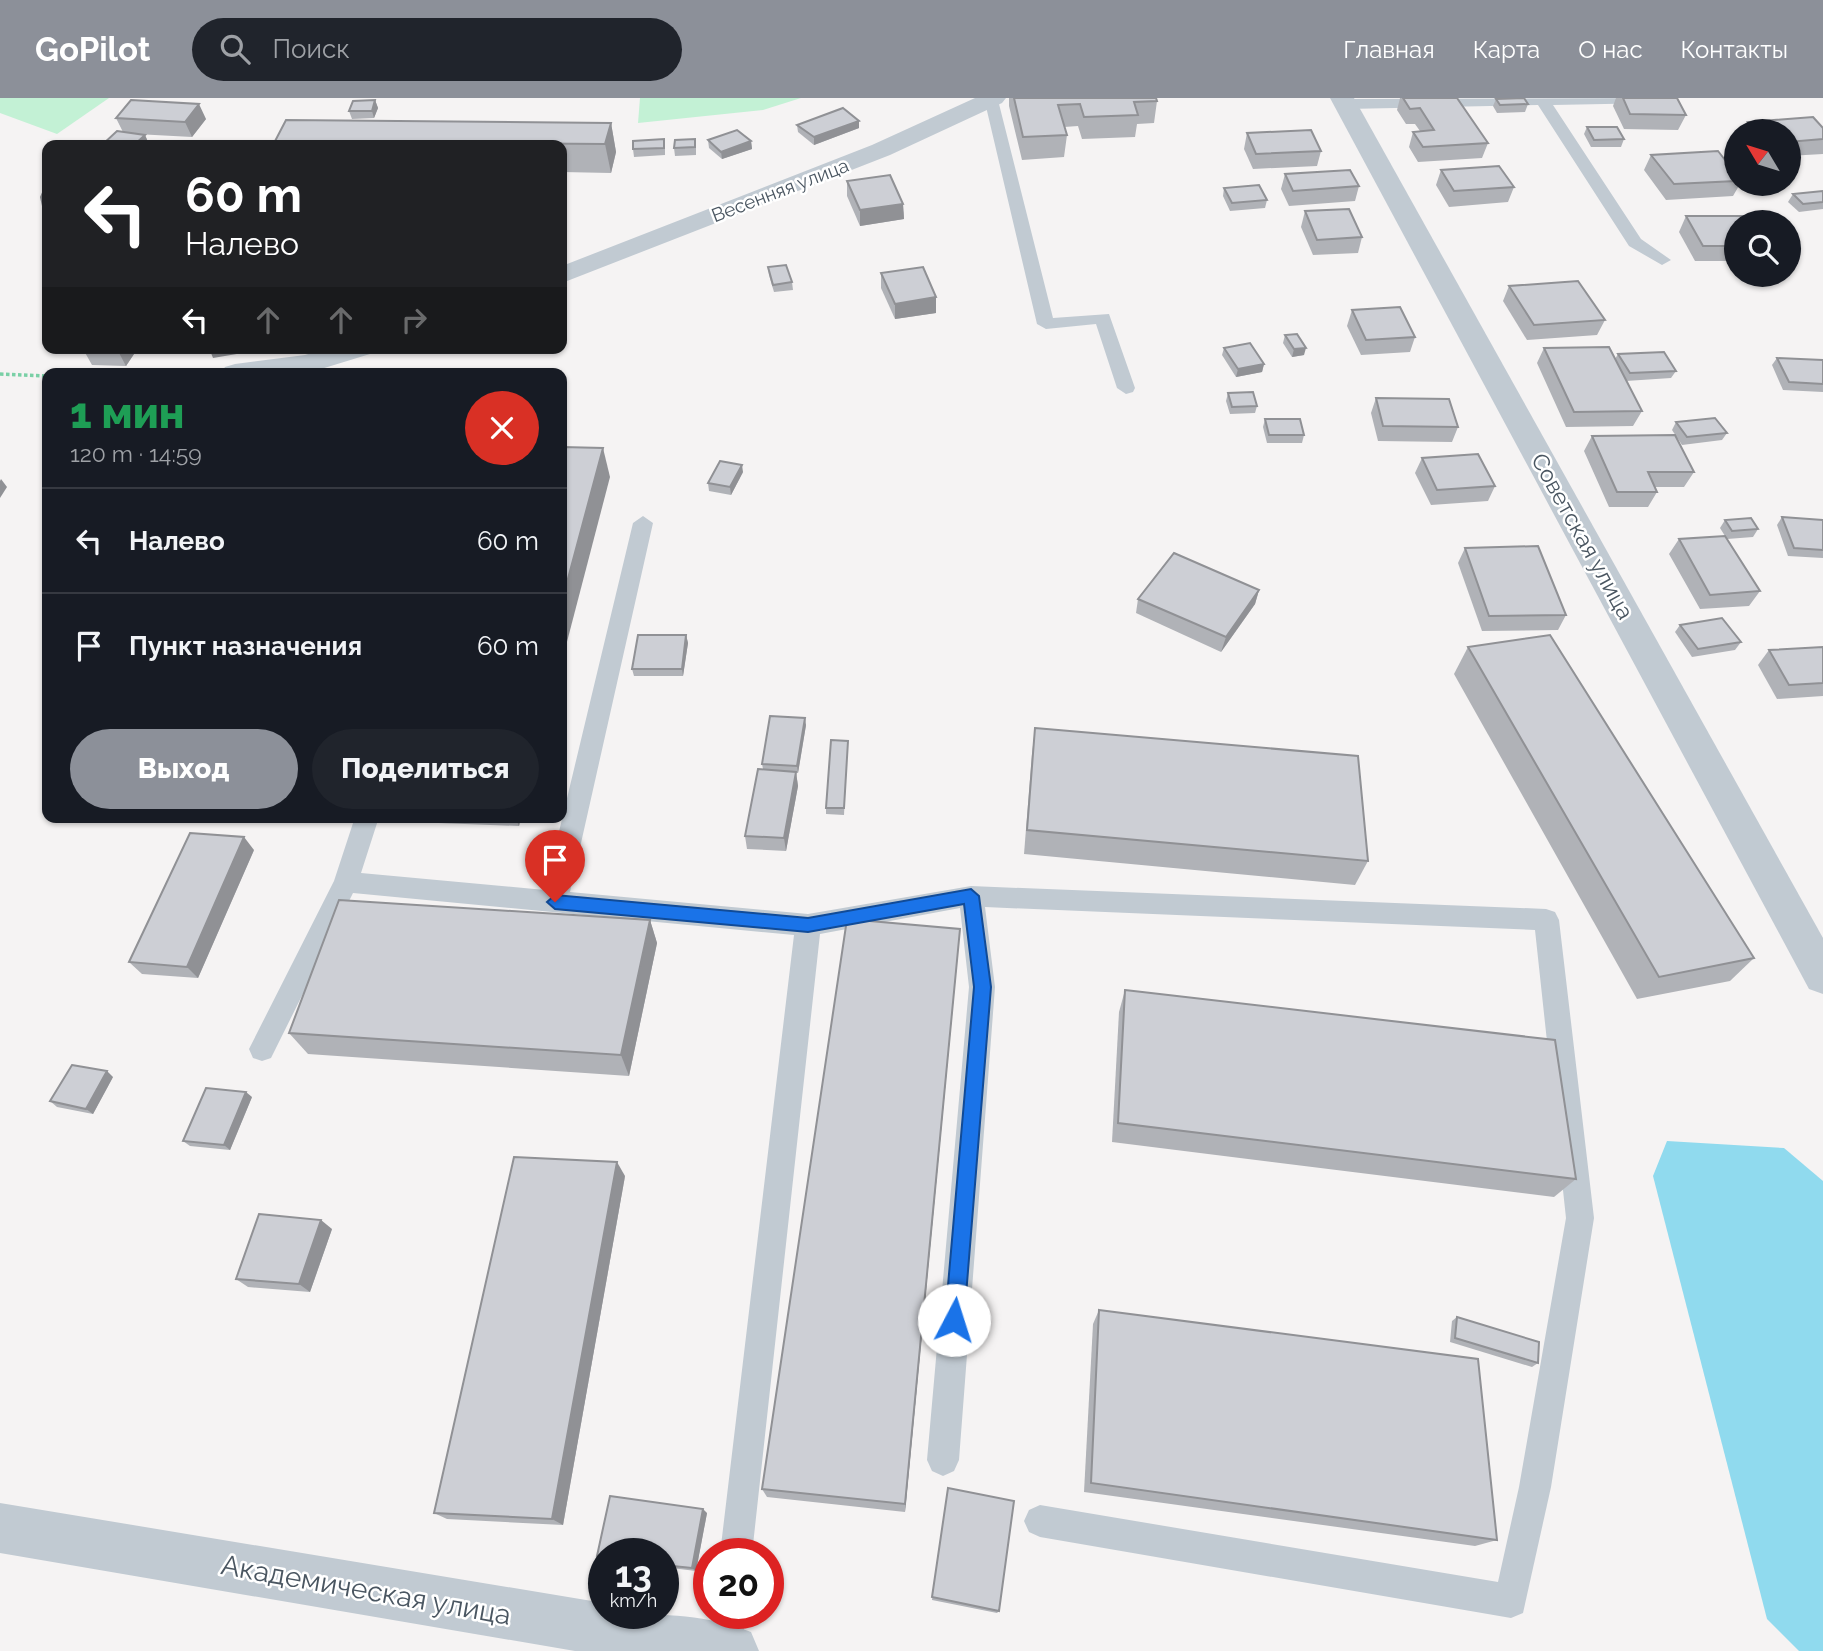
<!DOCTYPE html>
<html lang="ru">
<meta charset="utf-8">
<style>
body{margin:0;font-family:Raleway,sans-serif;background:#20242c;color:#f1f3f6;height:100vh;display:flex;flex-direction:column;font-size:26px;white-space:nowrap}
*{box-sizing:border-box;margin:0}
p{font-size:23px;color:#9ea1a6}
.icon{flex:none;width:38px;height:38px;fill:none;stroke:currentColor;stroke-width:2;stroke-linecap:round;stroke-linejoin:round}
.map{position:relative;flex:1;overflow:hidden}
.sheet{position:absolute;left:42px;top:270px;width:525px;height:455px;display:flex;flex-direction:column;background:#171b24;border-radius:14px;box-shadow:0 2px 5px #0004}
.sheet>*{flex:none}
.top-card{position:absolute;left:42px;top:42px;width:525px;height:214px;border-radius:14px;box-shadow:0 2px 5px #0004;background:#202124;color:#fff;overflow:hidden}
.needle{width:46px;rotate:308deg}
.controls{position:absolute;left:1724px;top:21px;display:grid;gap:14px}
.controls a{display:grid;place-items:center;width:77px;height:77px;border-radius:50%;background:#171b24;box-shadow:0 2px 5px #0004;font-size:35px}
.speed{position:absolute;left:588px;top:1440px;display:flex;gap:14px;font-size:35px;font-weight:700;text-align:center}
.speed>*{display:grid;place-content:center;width:91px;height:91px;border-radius:50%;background:#171b24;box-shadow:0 2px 5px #0004;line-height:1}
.speed small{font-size:18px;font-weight:400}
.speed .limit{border:10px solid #d22;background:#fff;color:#111}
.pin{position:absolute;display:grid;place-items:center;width:60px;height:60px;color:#fff;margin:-72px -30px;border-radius:50% 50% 50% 0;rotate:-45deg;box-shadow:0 0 7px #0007}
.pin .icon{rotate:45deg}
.me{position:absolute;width:77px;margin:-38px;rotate:5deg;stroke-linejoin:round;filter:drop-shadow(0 0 5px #0008)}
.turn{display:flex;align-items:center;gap:24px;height:147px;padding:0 28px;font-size:32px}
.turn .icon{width:91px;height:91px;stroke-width:2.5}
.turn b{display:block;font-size:49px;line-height:60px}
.lanes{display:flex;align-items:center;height:66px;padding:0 28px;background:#0003;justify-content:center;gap:35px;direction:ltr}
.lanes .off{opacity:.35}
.round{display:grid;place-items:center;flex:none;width:74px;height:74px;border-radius:37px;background:#20242c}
.head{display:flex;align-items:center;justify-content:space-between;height:119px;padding:0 28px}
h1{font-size:42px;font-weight:800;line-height:52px;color:#1e9e55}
.primary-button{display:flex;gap:14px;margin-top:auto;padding:14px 28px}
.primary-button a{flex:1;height:80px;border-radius:42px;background:#8c9099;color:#fff;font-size:28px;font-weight:800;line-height:80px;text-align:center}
.primary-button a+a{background:#20242c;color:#f1f3f6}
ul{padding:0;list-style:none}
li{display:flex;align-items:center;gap:21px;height:105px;padding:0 28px;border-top:2px solid #363941}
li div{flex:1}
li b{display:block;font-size:26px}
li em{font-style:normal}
header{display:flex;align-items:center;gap:42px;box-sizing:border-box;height:98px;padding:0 35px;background:#8c9099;color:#fff}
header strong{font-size:33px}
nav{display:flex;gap:38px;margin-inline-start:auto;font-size:24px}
.search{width:490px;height:63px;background:#20242c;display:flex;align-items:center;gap:18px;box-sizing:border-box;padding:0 24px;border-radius:38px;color:#9ea1a6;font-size:26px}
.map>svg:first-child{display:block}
.green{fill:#c3f1d5}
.water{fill:#90daee}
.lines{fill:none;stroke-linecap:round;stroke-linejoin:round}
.path{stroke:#7ad0a6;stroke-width:3.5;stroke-dasharray:3.5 2.5;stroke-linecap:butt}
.service{fill:#c1cad2;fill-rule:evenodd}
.minor{fill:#c1cad2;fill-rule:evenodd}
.wall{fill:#b0b2b7}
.shaded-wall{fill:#909195}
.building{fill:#cdcfd5;stroke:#909195;stroke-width:2}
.route{fill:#1a73e8;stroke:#114b97;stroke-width:2}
.labels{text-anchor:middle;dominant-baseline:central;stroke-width:5;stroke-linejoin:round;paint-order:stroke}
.far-street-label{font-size:19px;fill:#4a5661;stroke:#fff}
.street-label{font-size:23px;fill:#4a5661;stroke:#fff}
.near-street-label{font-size:28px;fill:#4a5661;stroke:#fff}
</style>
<header>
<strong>GoPilot</strong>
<div class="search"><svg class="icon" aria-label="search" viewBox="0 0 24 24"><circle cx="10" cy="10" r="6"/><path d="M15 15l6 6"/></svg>Поиск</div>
<nav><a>Главная</a><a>Карта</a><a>О нас</a><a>Контакты</a></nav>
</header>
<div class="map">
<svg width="1823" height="1553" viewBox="0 0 1823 1553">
<rect width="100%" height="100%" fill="#f5f3f3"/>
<!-- green -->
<g class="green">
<path d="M0,0H109L57,36L0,15Z"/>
<path d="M640,0H801L763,12L638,25Z"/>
</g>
<!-- water -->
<path class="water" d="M1667,1043L1784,1050L1823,1083V1553H1799L1767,1521L1653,1078Z"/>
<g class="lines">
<!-- path -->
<path class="path" d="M0,276L47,278"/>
<!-- service -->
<g class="service">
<path d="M984,0L998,2L1053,220L1109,216L1135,290L1133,294L1126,296L1117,290L1096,226L1046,231L1037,226Z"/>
<path d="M1665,0L1657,5L1553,7L1641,141L1671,162L1662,167L1629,148L1538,7L1347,11L1339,6L1347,1Z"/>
<path d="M643,418L653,425L570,794L808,816L971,788L1546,811L1555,814L1559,822L1594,1120L1551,1389L1523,1515L1511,1520L1040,1439L1029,1434L1024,1423L1029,1412L1040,1407L1498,1484L1519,1389L1566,1120L1535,832L985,809L995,889L959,1362L954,1373L943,1378L932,1373L927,1362L969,889L960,810L820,836L752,1456H720L794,837L353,795L271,960L262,963L253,960L249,951L334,783L355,719H379L361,775L545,792L633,425Z"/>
<path d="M712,1516H746L741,1553H707Z"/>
</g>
<!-- minor -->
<g class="minor">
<path d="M975,0H1006L1002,5L890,57L562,185V168L872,47Z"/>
<path d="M1330,0H1354L1823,840V896L1809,891Z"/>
<path d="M328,250H374L370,256L308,275H221L225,269L235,266L305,257Z"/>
<path d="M0,1405L604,1505V1516C654,1516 704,1515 751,1534L759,1553H575L0,1455Z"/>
</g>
</g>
<!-- wall -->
<g class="wall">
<path d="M1009,0H1156L1157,3L1154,25L1137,26L1135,39L1082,41L1078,28L1064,29L1067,37L1064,59L1022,62L1009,8Z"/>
<path d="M1400,0H1457L1488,45L1482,60L1418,64L1409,49L1413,34L1420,33L1415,26H1406L1397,12Z"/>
<path d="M1616,0H1677L1686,17L1678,32L1624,31L1613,8Z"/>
<path d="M1496,1L1528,6L1525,14L1497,15L1493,8Z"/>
<path d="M375,2L378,10L374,20L352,21L349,13Z"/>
<path d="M116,20L206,21L192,39L136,36L145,37L148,44L123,34Z"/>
<path d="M859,23V30L814,47L798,34L797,27Z"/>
<path d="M1748,24L1823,30V56L1788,58V33H1743Z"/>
<path d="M611,25L616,54L611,75L562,74V47H273Z"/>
<path d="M1587,29L1624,41L1621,49H1591L1584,36Z"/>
<path d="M1247,35L1321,53L1317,68L1253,71L1244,51Z"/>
<path d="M708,42L751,43L752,51L722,61L709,50Z"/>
<path d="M665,49V57L634,59L633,51Z"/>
<path d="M696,49V57L675,58L674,50Z"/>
<path d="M1651,57L1736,76V86H1740L1733,98L1666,102L1644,72Z"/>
<path d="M1441,72L1514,89L1508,104L1449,109L1436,87Z"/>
<path d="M1285,76L1359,88L1355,103L1289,108L1281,91Z"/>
<path d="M847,83L903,106L904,121L860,128L847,98Z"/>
<path d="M1224,90L1267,102L1265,110L1230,113L1223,98Z"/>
<path d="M1823,93V111L1799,114L1788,104L1793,96Z"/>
<path d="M1305,113L1362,139L1358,155L1313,157L1301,129Z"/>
<path d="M1686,118L1736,124V163H1695L1679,134Z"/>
<path d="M768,169L792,184L793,192L774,194L769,177Z"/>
<path d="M881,175L936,199V215L895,221L881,190Z"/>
<path d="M1509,188L1605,222L1597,237L1527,242L1503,203Z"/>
<path d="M1352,212L1415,239L1410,254L1361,257L1347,228Z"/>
<path d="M1285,237L1304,257L1292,259L1283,245Z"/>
<path d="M84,250H138L126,268L92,267L83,251Z"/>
<path d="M1224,250L1264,266L1262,274L1236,279L1222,257Z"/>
<path d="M1544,250L1615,261L1618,256L1676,273L1671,280L1626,283L1642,313L1633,328L1566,329L1537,265Z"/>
<path d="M1777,260L1823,262V294L1783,292L1772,267Z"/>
<path d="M1228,295L1257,308L1255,315L1230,316L1226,303Z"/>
<path d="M1376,300L1458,329L1452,344L1378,343L1371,315Z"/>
<path d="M1265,321L1304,337L1302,345H1267L1263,329Z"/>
<path d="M1676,324L1727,335L1722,342L1682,347L1672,332Z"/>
<path d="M1592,338L1694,374L1684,389H1655L1657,394L1648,409H1609L1584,353Z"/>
<path d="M1422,360L1495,388L1488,403L1431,407L1415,375Z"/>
<path d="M743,374L731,397L709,393L708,385Z"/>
<path d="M1782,419L1823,423V460L1788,458L1777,427Z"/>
<path d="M1725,422L1758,431L1753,439L1727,441L1760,493L1749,508L1700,511L1669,456L1679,441L1725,438L1720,430Z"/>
<path d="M1465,450L1566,517L1558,532L1482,533L1458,465Z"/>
<path d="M1259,492L1255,506L1221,554L1136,515L1138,501Z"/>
<path d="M1680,527L1741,544L1735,552L1692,559L1675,534Z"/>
<path d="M686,537L688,545L683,578H634L632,571Z"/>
<path d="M1468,549L1754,860L1730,883L1637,901L1454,576Z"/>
<path d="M1823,549V598L1777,601L1758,567L1769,552Z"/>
<path d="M806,627L798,675H796L798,688L786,753L747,751L745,738L763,671L762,666Z"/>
<path d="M1035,630L1368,763L1355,787L1024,756L1032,656Z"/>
<path d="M848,643L844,717L826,716V710Z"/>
<path d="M385,719H521L519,728L387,723Z"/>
<path d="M254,752L198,880L142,876L129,864Z"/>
<path d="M650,822L657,845L629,978L308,956L289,935Z"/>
<path d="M958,854L905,1414L767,1399L762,1391Z"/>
<path d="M1125,892L1576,1081L1554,1099L1112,1044L1119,914Z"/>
<path d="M113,979L93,1016L57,1009L50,1003Z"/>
<path d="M252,999L230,1052L190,1048L183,1043Z"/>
<path d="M625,1078L563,1427L447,1421L434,1415Z"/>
<path d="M332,1131L310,1194L248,1189L236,1181Z"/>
<path d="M1099,1212L1497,1442L1475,1448L1084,1394L1093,1226Z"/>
<path d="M1457,1219L1538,1265L1532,1269L1450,1244L1452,1223Z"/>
<path d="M948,1390L999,1513L997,1515L932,1502Z"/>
<path d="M707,1415L696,1473L663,1469V1456H604V1461L597,1458Z"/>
</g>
<!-- shaded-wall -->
<g class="shaded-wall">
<path d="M375,2L378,10L374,20L372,13Z"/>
<path d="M199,6L206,21L192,39L185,24Z"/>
<path d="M859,23V30L814,47V39Z"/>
<path d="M611,25L616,54L611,75L605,46Z"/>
<path d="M145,37L148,44L145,47H134Z"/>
<path d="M751,43L752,51L722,61L721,54Z"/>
<path d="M903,106L904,121L860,128V112Z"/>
<path d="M936,199V215L895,221V206Z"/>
<path d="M119,250H138L126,268L118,253Z"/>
<path d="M209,250H272L213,260Z"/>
<path d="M1306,250L1304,257L1292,259L1294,251Z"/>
<path d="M1264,266L1262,274L1236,279L1238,271Z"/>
<path d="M603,350L610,379L562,563V503Z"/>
<path d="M742,367L743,374L731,397L730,389Z"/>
<path d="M1,381L7,389L0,400V383Z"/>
<path d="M1259,492L1255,506L1221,554L1226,539Z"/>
<path d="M686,537L688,545L683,578L682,571Z"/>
<path d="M805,620L806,627L798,675L797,668Z"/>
<path d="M796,674L798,688L786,753L784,740Z"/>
<path d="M515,719H521L519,728Z"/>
<path d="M244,739L254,752L198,880L187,869Z"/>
<path d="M650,822L657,845L629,978L621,957Z"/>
<path d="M960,831L958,854L905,1414V1406Z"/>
<path d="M107,973L113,979L93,1016L86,1011Z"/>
<path d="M246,994L252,999L230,1052L224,1047Z"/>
<path d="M617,1064L625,1078L563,1427L552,1421Z"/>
<path d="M321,1122L332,1131L310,1194L299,1186Z"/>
<path d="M703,1411L707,1415L696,1473L692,1470Z"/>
</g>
<!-- building -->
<g class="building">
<path d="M1014,0H1156L1157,3L1134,4L1138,17L1084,19L1080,6L1058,7L1067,37L1023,39Z"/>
<path d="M1403,0H1457L1488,45L1423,49L1413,34L1434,32L1420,10L1410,11Z"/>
<path d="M1524,0L1528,6L1500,7L1496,1Z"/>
<path d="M1623,0H1677L1686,17L1630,16Z"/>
<path d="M131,2L199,6L185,24L116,20Z"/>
<path d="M375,2L372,13H349L353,3Z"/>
<path d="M843,10L859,23L814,39L797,27Z"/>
<path d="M1813,19L1823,30V41L1788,44V33H1756L1748,24Z"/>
<path d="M286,22L611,25L605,46L359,44L357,47H273Z"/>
<path d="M1587,29H1617L1624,41L1594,42Z"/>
<path d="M737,32L751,43L721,54L708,42Z"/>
<path d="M1311,32L1321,53L1256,56L1247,35Z"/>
<path d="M117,33L145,37L134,47H102Z"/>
<path d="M664,41V50L633,51V43Z"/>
<path d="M695,41V49L674,50L675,42Z"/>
<path d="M1718,53L1736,76V83L1674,86L1651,57Z"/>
<path d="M1499,68L1514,89L1454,93L1441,72Z"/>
<path d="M1350,72L1359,88L1293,93L1285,76Z"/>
<path d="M890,77L903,106L860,112L847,83Z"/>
<path d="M1259,87L1267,102L1232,105L1224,90Z"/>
<path d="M47,89V111L43,108L41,99L45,90Z"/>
<path d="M1823,93V104L1803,106L1793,96Z"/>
<path d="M1349,111L1362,139L1317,142L1305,113Z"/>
<path d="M1686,118H1751L1754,124H1736V148H1703Z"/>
<path d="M786,167L792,184L773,187L768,169Z"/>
<path d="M923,169L936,199L895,206L881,175Z"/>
<path d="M1578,183L1605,222L1534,227L1509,188Z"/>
<path d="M1400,209L1415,239L1366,242L1352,212Z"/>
<path d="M1297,236L1306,250L1294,251L1285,237Z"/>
<path d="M1250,245L1264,266L1238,271L1224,250Z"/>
<path d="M1609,249L1642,313L1574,314L1544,250Z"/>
<path d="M84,250H119L118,253L83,251Z"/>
<path d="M1664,254L1676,273L1630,275L1618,256Z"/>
<path d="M1777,260L1823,262V286L1789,284Z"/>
<path d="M550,273V275H525Z"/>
<path d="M1253,294L1257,308L1232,309L1228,295Z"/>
<path d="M1376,300L1449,301L1458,329L1383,328Z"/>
<path d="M1715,320L1727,335L1687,339L1676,324Z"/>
<path d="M1265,321H1300L1304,337H1269Z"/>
<path d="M1675,337L1694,374H1648L1657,394H1617L1592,338Z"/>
<path d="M562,349L603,350L562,503Z"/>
<path d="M1478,356L1495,388L1437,392L1422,360Z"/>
<path d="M720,363L742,367L730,389L708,385Z"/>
<path d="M1782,419L1823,422V452L1794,450Z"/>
<path d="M1751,420L1758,431L1732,433L1725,422Z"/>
<path d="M1725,438L1760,493L1710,497L1679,441Z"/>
<path d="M1538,448L1566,517L1489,518L1465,450Z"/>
<path d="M1174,455L1259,492L1226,539L1138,501Z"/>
<path d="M1722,520L1741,544L1698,551L1680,527Z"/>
<path d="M638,537H686L682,571H632Z"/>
<path d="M1550,537L1754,860L1659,879L1468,549Z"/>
<path d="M1823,549V585L1789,587L1769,552Z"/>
<path d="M770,618L805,620L797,668L762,666Z"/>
<path d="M1035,630L1358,658L1368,763L1027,732Z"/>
<path d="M831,642L848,643L844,710H826Z"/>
<path d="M758,671L796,674L784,740L745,738Z"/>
<path d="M190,735L244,739L187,869L129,864Z"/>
<path d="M339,802L650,822L621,957L289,935Z"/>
<path d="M847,821L960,831L905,1406L762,1391Z"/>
<path d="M1125,892L1555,942L1576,1081L1118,1025Z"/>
<path d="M72,967L107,973L86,1011L50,1003Z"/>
<path d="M206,990L246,994L224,1047L183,1043Z"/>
<path d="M514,1059L617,1064L552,1421L434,1415Z"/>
<path d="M259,1116L321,1122L299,1186L236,1181Z"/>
<path d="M1099,1212L1478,1261L1497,1442L1091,1385Z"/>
<path d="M1457,1219L1539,1244L1538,1265L1455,1240Z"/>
<path d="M948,1390L1014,1403L999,1513L932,1499Z"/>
<path d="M610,1398L703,1411L692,1470L663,1467V1456H604V1459L597,1458Z"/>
</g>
<!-- route -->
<path class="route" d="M971,791L979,798L991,889L964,1222L961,1229L954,1232L948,1229L945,1222L974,889L964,806L808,834L555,811L547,804L555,797L808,820Z"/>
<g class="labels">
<!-- far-street labels -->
<g class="far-street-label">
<text transform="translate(780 92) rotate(-21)">Весенняя улица</text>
</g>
<!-- street labels -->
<g class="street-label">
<text transform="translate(1583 438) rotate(61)">Советская улица</text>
</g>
<!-- near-street labels -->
<g class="near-street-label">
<text transform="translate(366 1492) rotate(10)">Академическая улица</text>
</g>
</g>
</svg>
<div class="controls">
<a><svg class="needle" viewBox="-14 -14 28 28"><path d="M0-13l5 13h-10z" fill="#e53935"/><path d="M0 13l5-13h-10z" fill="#9ea1a6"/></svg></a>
<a><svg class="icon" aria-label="search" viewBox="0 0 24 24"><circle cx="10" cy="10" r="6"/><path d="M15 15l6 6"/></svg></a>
</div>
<div class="speed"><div>13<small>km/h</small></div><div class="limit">20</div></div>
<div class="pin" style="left:555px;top:804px;background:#d93025"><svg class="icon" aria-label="arrive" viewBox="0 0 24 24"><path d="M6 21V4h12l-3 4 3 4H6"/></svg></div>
<svg class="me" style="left:954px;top:1222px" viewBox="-20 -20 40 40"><circle r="19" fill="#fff"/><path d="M0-13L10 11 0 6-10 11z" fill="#1a73e8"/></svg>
<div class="top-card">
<div class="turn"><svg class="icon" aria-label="left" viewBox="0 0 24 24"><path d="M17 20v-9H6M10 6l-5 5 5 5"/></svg><div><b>60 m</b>Налево</div></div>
<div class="lanes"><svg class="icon" aria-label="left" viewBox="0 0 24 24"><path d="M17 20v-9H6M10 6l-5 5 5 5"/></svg><svg class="icon off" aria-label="ahead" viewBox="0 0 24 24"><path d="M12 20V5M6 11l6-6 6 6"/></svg><svg class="icon off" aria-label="ahead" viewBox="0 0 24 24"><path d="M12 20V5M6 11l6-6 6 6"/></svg><svg class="icon off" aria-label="right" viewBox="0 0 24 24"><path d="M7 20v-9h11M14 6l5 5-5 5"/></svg></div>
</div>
<section class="sheet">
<div class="head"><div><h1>1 мин</h1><p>120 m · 14:59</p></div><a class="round" style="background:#d93025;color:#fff"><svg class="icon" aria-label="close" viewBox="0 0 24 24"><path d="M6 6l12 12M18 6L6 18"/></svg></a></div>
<ul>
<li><svg class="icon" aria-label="left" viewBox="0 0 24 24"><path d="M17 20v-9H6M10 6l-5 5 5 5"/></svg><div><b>Налево</b></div><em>60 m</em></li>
<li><svg class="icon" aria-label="arrive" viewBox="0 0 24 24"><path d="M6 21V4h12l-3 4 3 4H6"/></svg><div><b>Пункт назначения</b></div><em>60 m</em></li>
</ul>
<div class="primary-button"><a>Выход</a><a>Поделиться</a></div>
</section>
</div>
